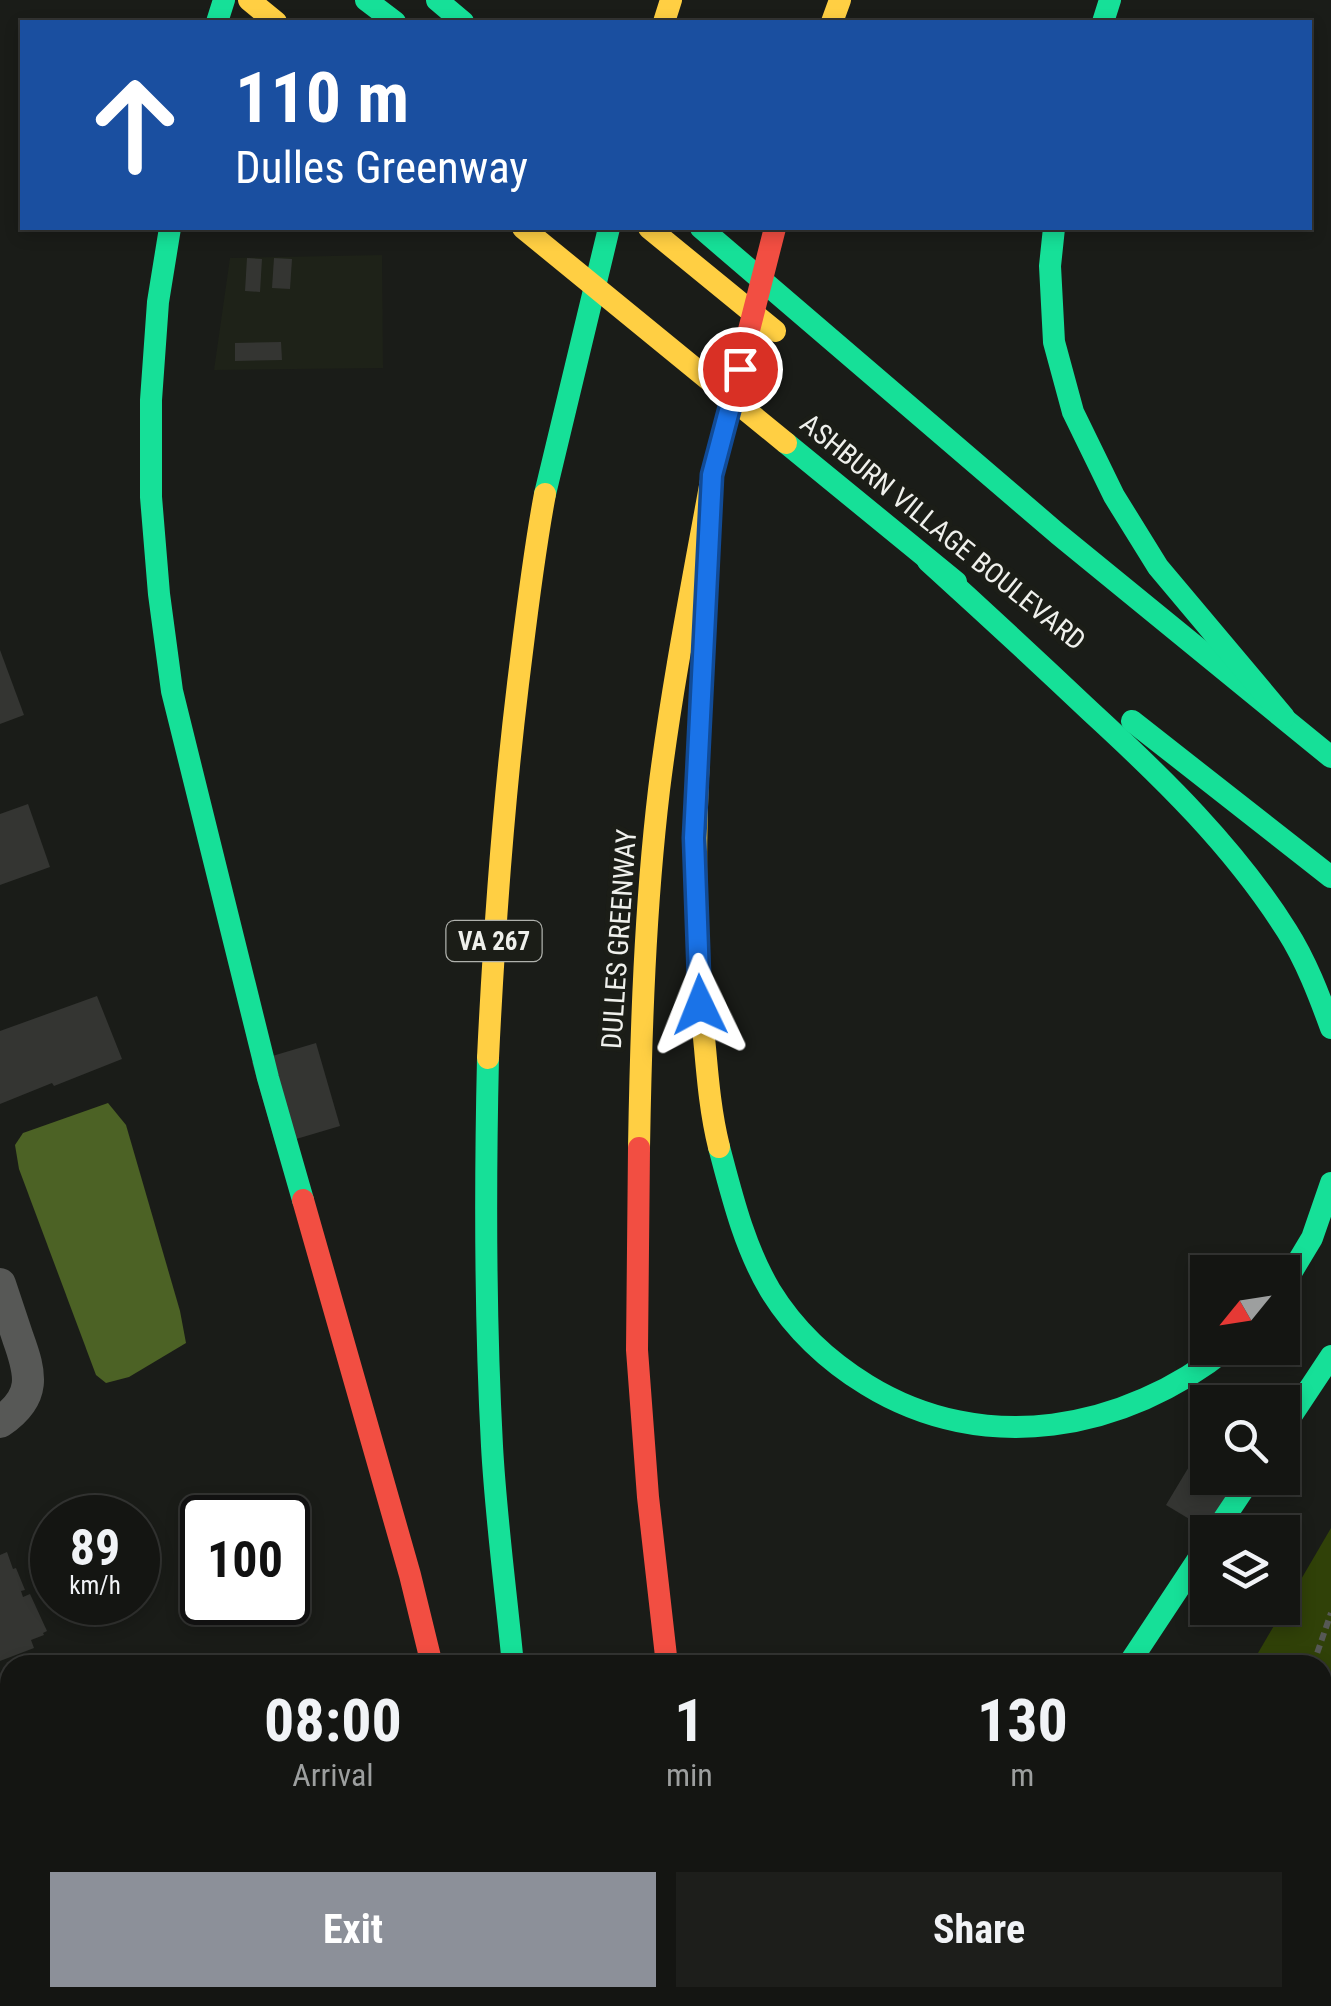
<!DOCTYPE html>
<style>
body{margin:0;font-family:"Roboto Condensed",sans-serif;background:#1d1e1b;color:#f1f3f6;height:100vh;display:flex;flex-direction:column;font-size:38px;white-space:nowrap}
*{box-sizing:border-box;margin:0}
p{font-size:32px;color:#9d9f9f}
.icon{flex:none;width:55px;height:55px;fill:none;stroke:currentColor;stroke-width:2;stroke-linecap:round;stroke-linejoin:round}
.map{position:relative;flex:1;overflow:hidden}
.drawer{position:absolute;left:0px;top:1655px;width:1332px;height:352px;display:flex;flex-direction:column;background:#141512;border-radius:30px 30px 0 0;box-shadow:0 5px 15px #0003,0 0 0 2px #333432}
.drawer>*{flex:none}
.guide{position:absolute;left:20px;top:20px;width:1292px;height:210px;border-radius:0px;box-shadow:0 5px 15px #0003,0 0 0 2px #333432;background:#1a4fa0;color:#fff;overflow:hidden}
.needle{width:65px;rotate:240deg}
.buttons{position:absolute;left:1190px;top:1255px;display:grid;gap:20px}
.buttons a{display:grid;place-items:center;width:110px;height:110px;border-radius:0px;background:#141512;box-shadow:0 5px 15px #0003,0 0 0 2px #333432;font-size:50px}
.speed{position:absolute;left:30px;top:1495px;display:flex;gap:20px;font-size:50px;font-weight:700;text-align:center}
.speed>*{display:grid;place-content:center;width:130px;height:130px;border-radius:50%;background:#141512;box-shadow:0 5px 15px #0003,0 0 0 2px #333432;line-height:1}
.speed small{font-size:25px;font-weight:400}
.speed .limit{border:5px solid #111;border-radius:15px;background:#fff;color:#111}
.pin{position:absolute;display:grid;place-items:center;width:85px;height:85px;color:#fff;margin:-42px;border:5px solid #fff;border-radius:50%;box-shadow:0 2px 10px #0007}
.me{position:absolute;width:110px;margin:-55px;rotate:358deg;stroke-linejoin:round;filter:drop-shadow(0 0 8px #0008)}
.turn{display:flex;align-items:center;gap:35px;height:210px;padding:0 50px;font-size:45px}
.turn .icon{width:130px;height:130px;stroke-width:2.5}
.turn b{display:block;font-size:70px;line-height:85px}
.eta{display:flex;justify-content:space-evenly;align-items:center;height:170px;text-align:center}
.eta b{font-size:60px;font-weight:700;line-height:70px}
.button{display:flex;gap:20px;margin-top:auto;padding:20px 50px}
.button a{flex:1;height:115px;border-radius:0px;background:#8c9099;color:#fff;font-size:40px;font-weight:700;line-height:115px;text-align:center}
.button a+a{background:#1d1e1b;color:#f1f3f6}
.map>svg:first-child{display:block}
.built{fill:#1e2218}
.green{fill:#304108}
.water{fill:#4c6225}
.lines{fill:none;stroke-linecap:round;stroke-linejoin:round}
.stream{stroke:#4c6225;stroke-width:10}
.building{fill:#343532}
.path{stroke:#565855;stroke-width:6;stroke-dasharray:8 5;stroke-linecap:butt}
.street{stroke:#575856;stroke-width:32}
.fast{stroke:#16e098;stroke-width:22}
.slow{stroke:#ffcf43;stroke-width:22}
.jam{stroke:#f24e42;stroke-width:22}
.route-casing{stroke:#114b97;stroke-width:25}
.route{stroke:#1a73e8;stroke-width:18}
.labels{text-anchor:middle;dominant-baseline:central;stroke-width:10;stroke-linejoin:round;paint-order:stroke}
.shield{fill:#1b1d17;stroke:#afb1ac;stroke-width:2.5}
.shield-label{font-size:25px;font-weight:bold;fill:#eff0ec}
.street-label{font-size:28px;fill:#eff0ec;stroke:#1b1d17}
</style>
<div class="map">
<svg width="1331" height="2006" viewBox="0 0 1331 2006">
<rect width="100%" height="100%" fill="#1a1c18"/>
<!-- built -->
<path class="built" d="M382,255L383,368L214,370L230,258Z"/>
<!-- green -->
<path class="green" d="M1331,1528V2006H1085L1088,1998H1322V1665H1251Z"/>
<!-- water -->
<path class="water" d="M108,1103L126,1125L180,1311L186,1343L129,1377L106,1383L96,1375L19,1169L15,1145L23,1133Z"/>
<g class="lines">
<!-- stream -->
<g class="stream">
<path d="M1322,1870L1331,1867"/>
<path d="M1071,2006L1081,1998"/>
</g>
</g>
<!-- building -->
<g class="building">
<path d="M247,258L262,259L260,292L245,291Z"/>
<path d="M274,258L292,259L290,289L272,288Z"/>
<path d="M281,342L282,360L235,361V343Z"/>
<path d="M0,650L24,715L0,724Z"/>
<path d="M28,804L50,867L0,885V814Z"/>
<path d="M97,996L122,1059L54,1086L52,1083L0,1104V1031Z"/>
<path d="M316,1043L340,1126L276,1145L252,1062Z"/>
<path d="M1208,1435V1478H1262L1211,1532L1166,1505Z"/>
<path d="M7,1552L13,1569L16,1568L25,1590L21,1591L23,1597L30,1594L47,1631L43,1633L44,1635L31,1640L34,1648L0,1661V1555Z"/>
<path d="M10,1876V1996L0,2000V1880Z"/>
</g>
<g class="lines">
<!-- path -->
<g class="path">
<path d="M1313,1665L1331,1613"/>
<path d="M1322,1675L1331,1676"/>
<path d="M1322,1775L1331,1804"/>
<path d="M209,1998L221,2006"/>
<path d="M8,2006L30,1998"/>
</g>
<!-- street -->
<g class="street">
<path d="M0,1284C6,1302 12,1320 18,1338C31,1374 37,1397 0,1422"/>
<path d="M0,1708L10,1704"/>
<path d="M0,1831L10,1827"/>
</g>
<!-- fast -->
<g class="fast">
<path d="M366,0L395,22"/>
<path d="M437,0L463,22"/>
<path d="M217,22L224,0"/>
<path d="M1103,22L1110,0"/>
<path d="M170,228L158,302L151,400V497L159,594L172,691L268,1078L303,1200"/>
<path d="M701,228L1058,534L1331,757"/>
<path d="M1054,228L1050,266L1054,342L1073,412L1114,496L1158,567L1284,717"/>
<path d="M786,443L956,582"/>
<path d="M545,494L609,228"/>
<path d="M928,561C982,610 1036,660 1090,711C1163,778 1234,847 1287,931C1306,961 1319,995 1331,1028"/>
<path d="M1132,721L1331,877"/>
<path d="M488,1058C485,1187 485,1316 492,1446C496,1519 506,1592 513,1665"/>
<path d="M719,1147C732,1196 744,1246 770,1290C794,1329 828,1361 867,1385C984,1457 1125,1431 1228,1348"/>
<path d="M1282,1288L1312,1238L1331,1183"/>
<path d="M1282,1430L1331,1356"/>
<path d="M1215,1532L1251,1478"/>
<path d="M1128,1665L1208,1544"/>
<path d="M951,2006L953,1998"/>
</g>
<!-- slow -->
<g class="slow">
<path d="M249,0L276,22"/>
<path d="M664,22L671,0"/>
<path d="M832,22L840,0"/>
<path d="M523,228L786,443"/>
<path d="M649,228L775,331"/>
<path d="M699,756C694,854 695,951 705,1048C708,1082 711,1115 719,1147"/>
<path d="M488,1058C494,933 503,808 518,684C526,620 533,557 545,494"/>
<path d="M639,1148C641,1029 645,908 659,790C672,685 693,580 712,475"/>
<path d="M554,1998L555,2006"/>
<path d="M711,1998L712,2006"/>
</g>
<!-- jam -->
<g class="jam">
<path d="M712,475L775,228"/>
<path d="M639,1148L637,1350L648,1497L667,1665"/>
<path d="M303,1200L410,1575L432,1665"/>
<path d="M514,1998L516,2006"/>
</g>
</g>
<g class="lines">
<defs>
<path id="route" d="M700,1005L694,838L712,475L740,369"/>
</defs>
<!-- route casing -->
<use href="#route" class="route-casing"/>
<!-- route -->
<use href="#route" class="route"/>
</g>
<g class="labels">
<!-- shield labels -->
<rect class="shield" x="446.5" y="921" width="95" height="40" rx="8"/>
<g class="shield-label">
<text x="494" y="941">VA 267</text>
</g>
<!-- street labels -->
<g class="street-label">
<text transform="translate(943 532) rotate(39)">ASHBURN VILLAGE BOULEVARD</text>
<text transform="translate(619 939) rotate(-86)">DULLES GREENWAY</text>
</g>
</g>
</svg>
<div class="buttons">
<a><svg class="needle" viewBox="-14 -14 28 28"><path d="M0-13l5 13h-10z" fill="#e53935"/><path d="M0 13l5-13h-10z" fill="#9d9f9f"/></svg></a>
<a><svg class="icon" aria-label="search" viewBox="0 0 24 24"><circle cx="10" cy="10" r="6"/><path d="M15 15l6 6"/></svg></a>
<a><svg class="icon" aria-label="layers" viewBox="0 0 24 24"><path d="M12 4l9 5-9 5-9-5zM3 14l9 5 9-5"/></svg></a>
</div>
<div class="speed"><div>89<small>km/h</small></div><div class="limit">100</div></div>
<div class="pin" style="left:740px;top:369px;background:#d93025"><svg class="icon" aria-label="arrive" viewBox="0 0 24 24"><path d="M6 21V4h12l-3 4 3 4H6"/></svg></div>
<svg class="me" style="left:700px;top:1005px" viewBox="-20 -20 40 40"><path d="M0-17L14 15 0 8-14 15z" fill="#1a73e8" stroke="#fff" stroke-width="4"/></svg>
<div class="guide">
<div class="turn"><svg class="icon" aria-label="ahead" viewBox="0 0 24 24"><path d="M12 20V5M6 11l6-6 6 6"/></svg><div><b>110 m</b>Dulles Greenway</div></div>
</div>
<section class="drawer">
<div class="eta">
<div><b>08:00</b><p>Arrival</p></div>
<div><b>1</b><p>min</p></div>
<div><b>130</b><p>m</p></div>
</div>
<div class="button"><a>Exit</a><a>Share</a></div>
</section>
</div>
